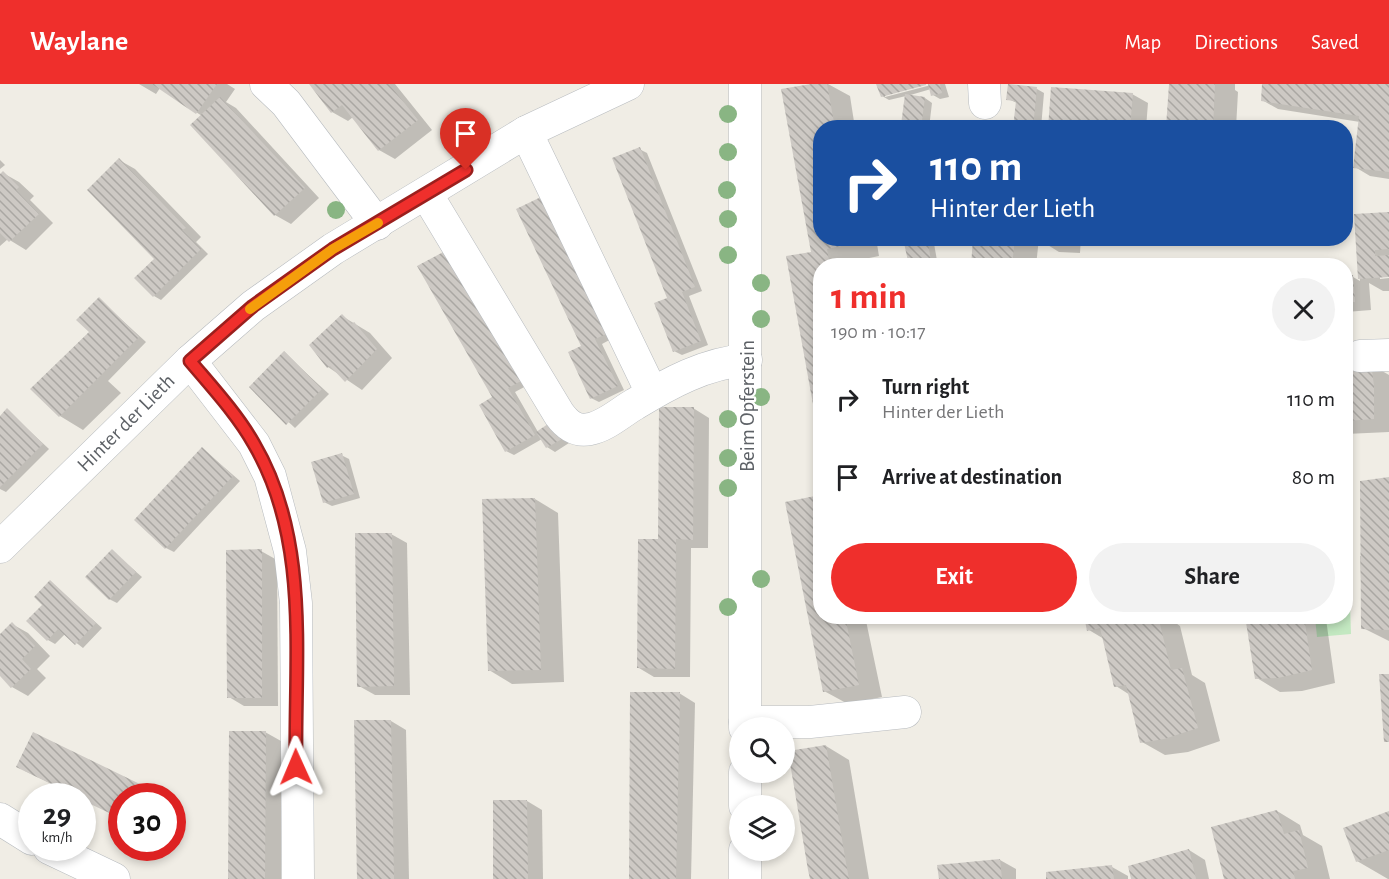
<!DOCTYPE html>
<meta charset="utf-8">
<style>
body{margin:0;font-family:"Alegreya Sans",sans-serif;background:#f2f2f2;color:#202124;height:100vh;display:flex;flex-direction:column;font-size:22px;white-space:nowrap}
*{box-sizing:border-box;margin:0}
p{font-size:20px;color:#757577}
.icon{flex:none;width:33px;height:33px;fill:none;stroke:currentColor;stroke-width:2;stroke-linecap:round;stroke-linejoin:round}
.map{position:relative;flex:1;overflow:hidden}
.details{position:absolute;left:813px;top:174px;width:540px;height:366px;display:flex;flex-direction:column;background:#fff;border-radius:24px;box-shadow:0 3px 9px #0003}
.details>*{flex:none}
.hud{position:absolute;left:813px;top:36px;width:540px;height:126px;border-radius:24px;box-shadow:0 3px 9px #0003;background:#1a4fa0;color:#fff;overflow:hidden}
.tools{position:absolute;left:729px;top:633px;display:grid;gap:12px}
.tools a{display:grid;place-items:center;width:66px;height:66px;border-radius:50%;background:#fff;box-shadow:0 3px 9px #0003;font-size:30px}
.speed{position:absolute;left:18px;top:699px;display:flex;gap:12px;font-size:30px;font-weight:700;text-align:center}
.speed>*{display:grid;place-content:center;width:78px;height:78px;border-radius:50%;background:#fff;box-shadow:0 3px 9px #0003;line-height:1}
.speed small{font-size:15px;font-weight:400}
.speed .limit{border:9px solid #d22;background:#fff;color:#111}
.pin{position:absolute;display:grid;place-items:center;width:51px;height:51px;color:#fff;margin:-62px -26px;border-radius:50% 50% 50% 0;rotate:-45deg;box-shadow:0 0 6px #0007}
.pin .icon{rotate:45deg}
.me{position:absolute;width:66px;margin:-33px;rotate:359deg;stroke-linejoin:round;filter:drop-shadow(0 0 4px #0008)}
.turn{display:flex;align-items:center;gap:21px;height:126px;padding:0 18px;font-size:27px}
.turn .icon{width:78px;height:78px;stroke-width:2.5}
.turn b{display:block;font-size:42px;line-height:51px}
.round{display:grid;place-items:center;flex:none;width:63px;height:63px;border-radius:32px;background:#f2f2f2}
.head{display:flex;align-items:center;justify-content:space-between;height:102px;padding:0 18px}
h1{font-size:36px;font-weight:700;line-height:45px;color:#ef2f2c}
.button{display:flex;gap:12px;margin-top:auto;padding:12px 18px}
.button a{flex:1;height:69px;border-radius:36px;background:#ef2f2c;color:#fff;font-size:24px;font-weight:700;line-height:69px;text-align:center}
.button a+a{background:#f2f2f2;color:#202124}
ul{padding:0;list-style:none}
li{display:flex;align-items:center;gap:18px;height:78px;padding:0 18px}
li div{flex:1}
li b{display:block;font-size:22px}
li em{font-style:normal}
header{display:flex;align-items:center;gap:36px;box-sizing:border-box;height:84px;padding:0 30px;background:#ef2f2c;color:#fff}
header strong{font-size:28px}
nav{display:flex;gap:33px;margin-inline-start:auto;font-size:21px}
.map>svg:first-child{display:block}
.park{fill:#c3e8c1}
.shadow{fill:#0003}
.building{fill:url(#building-back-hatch)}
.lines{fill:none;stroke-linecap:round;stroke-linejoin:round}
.minor-casing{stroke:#b7bbbf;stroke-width:33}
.minor{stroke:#fff;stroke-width:32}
.tree{fill:#89b583}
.route-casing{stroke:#9b1f1d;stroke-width:15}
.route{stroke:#ef2f2c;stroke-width:10}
.slow{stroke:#f59e0b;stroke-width:10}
.labels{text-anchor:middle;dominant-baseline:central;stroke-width:4.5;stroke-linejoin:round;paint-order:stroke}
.street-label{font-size:21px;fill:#5d6166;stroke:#fff}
</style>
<header>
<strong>Waylane</strong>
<nav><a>Map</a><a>Directions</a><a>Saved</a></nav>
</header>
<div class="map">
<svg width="1389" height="795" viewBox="0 0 1389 795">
<defs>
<pattern id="building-back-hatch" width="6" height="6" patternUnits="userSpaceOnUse" patternTransform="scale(1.5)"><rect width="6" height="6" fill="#cdc9c4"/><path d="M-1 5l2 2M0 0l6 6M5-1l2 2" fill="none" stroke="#aaa7a3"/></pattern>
</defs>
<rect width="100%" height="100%" fill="#f0ede5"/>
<!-- park -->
<path class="park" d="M1346,393L1351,550L1317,553L1315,533L1346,532Z"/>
<!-- shadow -->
<g class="shadow">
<path d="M139,0H227L235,5L226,18L236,24L319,114L291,140L275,131L202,32L160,4L156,10Z"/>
<path d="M311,0H395L432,46L395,75L379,66L353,33L348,37L332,28Z"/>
<path d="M819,0H828L850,12L855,44H820V154H876L879,172L850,178L851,182H820V348L788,174L812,169Z"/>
<path d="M878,0H923L885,10V13L935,0H945L949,13L940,15L933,11L931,5L907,12L925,14L932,19L929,44H908L902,40L906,12L889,16L882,12Z"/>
<path d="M1170,0H1235V6L1238,8L1236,44L1168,43Z"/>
<path d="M1263,0H1389V95L1370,92L1355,83L1360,38L1278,25L1262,16Z"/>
<path d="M1037,5L1044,9L1041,44H1014L1017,19L1008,15Z"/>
<path d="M1132,10L1148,19L1146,44H1050Z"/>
<path d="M639,65L647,69L702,207L689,212L708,261L682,271L674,267L669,214Z"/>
<path d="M0,76L5,81L0,85Z"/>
<path d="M119,76L135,85L201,153L196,158L208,170L161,216L154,212L156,175Z"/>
<path d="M3,89L19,98L34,112L30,116L53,139L26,166L8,155L0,162V92Z"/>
<path d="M517,126L615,253L602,260L624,306L599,318L591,314L583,263Z"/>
<path d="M1389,129V191L1380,192V195L1389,194V207H1383L1369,199L1371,226L1346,228V193H1353L1360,197L1356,131Z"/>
<path d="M905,154H933L938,182H910Z"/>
<path d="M975,154H1039L1036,182H972Z"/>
<path d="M1043,154H1081L1080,169L1059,168L1043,158Z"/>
<path d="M420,183L528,301L515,308L538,348L559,344L569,359L555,368L547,363L542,355L514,371L506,367L494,314Z"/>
<path d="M99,215L146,258L108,297L121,309L83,346L60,332L32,305L91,248Z"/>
<path d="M342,232L370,249L392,274L362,306L328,283Z"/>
<path d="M284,269L329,310L295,344L251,303Z"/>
<path d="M1370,280L1389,291V348L1346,350V282Z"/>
<path d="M693,324L709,334L708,464H691L690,593H654L639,584L659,457Z"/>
<path d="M7,326L49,365L6,408L0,405V334Z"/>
<path d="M203,365L240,397L174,468L166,464Z"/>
<path d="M341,371L349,375L360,414L332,422L324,418Z"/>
<path d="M1389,395V557L1363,544L1360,472H1364Z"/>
<path d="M820,412V532H865L882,613L848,620L824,607L787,419Z"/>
<path d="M535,415L558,429L564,598L512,600L489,586Z"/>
<path d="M391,450L407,459L410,611H375L359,602Z"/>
<path d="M112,467L142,493L117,519L109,515Z"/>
<path d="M261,467L277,476L278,622H244L229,613Z"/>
<path d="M51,498L102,544L83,564L65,550L55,560L48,556L44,521Z"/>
<path d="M1085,532H1166L1180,542L1192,591L1205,599L1220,657L1188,668L1165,671L1142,658L1130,611L1116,602L1104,555L1089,546Z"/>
<path d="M1237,532L1326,535L1335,599L1302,607L1280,608L1257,594L1248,539Z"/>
<path d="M12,540L28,549L50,572L37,585L46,594L28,612L12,603L0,590V552Z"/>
<path d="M679,609L695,619L691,795H630Z"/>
<path d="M391,637L406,646L409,795H359Z"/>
<path d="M265,648L281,657V795H230Z"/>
<path d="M33,650L147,706L155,710L153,712H77L25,687Z"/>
<path d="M826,662L849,676L869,795H811Z"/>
<path d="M527,717L542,726L543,795H495Z"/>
<path d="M1277,727L1300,741L1303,751L1322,762L1330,795H1226Z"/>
<path d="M1389,728V795H1388L1357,777Z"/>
<path d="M1189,766L1205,776L1209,795H1132Z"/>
<path d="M1000,776L1016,785V795H940Z"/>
<path d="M1112,783L1128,792V795H1048Z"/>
</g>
<!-- building -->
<g class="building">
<path d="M152,0H217L196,30Z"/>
<path d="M309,0H389L418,36L378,67L342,21L331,29Z"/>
<path d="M811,0H827L835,44H820V154H855L856,159L827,165L830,182H820L819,353L786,172L811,168L781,5Z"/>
<path d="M876,0H926V1L881,13Z"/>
<path d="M928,0H940L942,9L931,12Z"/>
<path d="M1008,0L1037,3L1033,44H1013L1016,17L1006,16Z"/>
<path d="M1169,0H1215L1213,44L1166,43Z"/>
<path d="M1262,0H1389V88L1353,84L1359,32L1261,17Z"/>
<path d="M1051,3L1133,9L1130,44H1048Z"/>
<path d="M905,10L925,13L921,44L901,41Z"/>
<path d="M220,13L305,104L274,132L190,41Z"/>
<path d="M640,63L695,203L682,208L701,257L673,268L654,219L667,214L612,74Z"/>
<path d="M119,74L186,144L182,146L201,165L153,213L134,194L154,175L87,106Z"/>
<path d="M3,87L19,103L16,106L39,130L9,158L0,149V90Z"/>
<path d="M543,112L609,249L595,255L618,302L590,315L568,268L581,262L516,125Z"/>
<path d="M1389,128V165L1375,166V172L1389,171V193L1358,195L1354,130Z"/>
<path d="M903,154H927L932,182H909Z"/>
<path d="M973,154H1015L1012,182H971Z"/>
<path d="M1042,154H1065V161L1041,159Z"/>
<path d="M447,166L521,297L508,304L535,351L505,368L479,321L492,313L417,182Z"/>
<path d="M1353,191L1355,218L1346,219V192Z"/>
<path d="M99,213L139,253L59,333L30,305L89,248L76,236Z"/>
<path d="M342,230L352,240L354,238L377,265L345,298L330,282L327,284L309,261Z"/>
<path d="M284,267L322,305L286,341L249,303Z"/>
<path d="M1371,279L1374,302V335L1346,337V281Z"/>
<path d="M659,323H694L693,456L676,455L675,585L637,584L638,455H658Z"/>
<path d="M7,324L43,360L0,403V332Z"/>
<path d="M551,338L562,355L546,364L536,348Z"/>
<path d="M202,363L233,392L165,465L134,436Z"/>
<path d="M342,369L354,410L323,419L311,378Z"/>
<path d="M1389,393V546L1361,545L1360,397Z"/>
<path d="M820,411V532H845L859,601L823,608L785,418Z"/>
<path d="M535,414L541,586L488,587L482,415Z"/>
<path d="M355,449H392L394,602L357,603Z"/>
<path d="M112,465L136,488L109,516L85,493Z"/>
<path d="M262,465V614H227L226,466Z"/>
<path d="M50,496L96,539L75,561L58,545L47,557L26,537L42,521L34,513Z"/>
<path d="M1084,532H1158L1171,586L1182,584L1198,644L1164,655L1140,659L1126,601L1114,603L1100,544L1087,547Z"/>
<path d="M1245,532H1304L1312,586L1278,594L1255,595Z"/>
<path d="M12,538L35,562L22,575L31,585L11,604L0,592V550Z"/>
<path d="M1379,590H1389V658H1384Z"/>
<path d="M630,608H680L676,795H629Z"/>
<path d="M354,636H391L394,795H357Z"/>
<path d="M229,647H266L265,795H228Z"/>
<path d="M33,648L148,704L144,712H122V735L82,716V712H76L16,683Z"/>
<path d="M826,661L846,779L849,795H810L808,786L788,667Z"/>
<path d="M493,716H527L528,795H493Z"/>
<path d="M1277,726L1284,750L1299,746L1308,784L1293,787L1295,795H1224L1211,743Z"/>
<path d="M1389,727V766L1356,778L1343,744Z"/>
<path d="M1189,765L1196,795H1131L1128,782Z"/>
<path d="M1000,775L1002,795H939L937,781Z"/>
<path d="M1112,781L1114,795H1046V788Z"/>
</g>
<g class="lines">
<defs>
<g id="minor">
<path d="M266,0L286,19L377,140"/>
<path d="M745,0V644"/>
<path d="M984,0L985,19"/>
<path d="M526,48L652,309"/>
<path d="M427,111L559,330C567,341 576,348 590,345C606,342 621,328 635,320C669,299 706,279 746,276"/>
<path d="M1360,272L1389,271"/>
<path d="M190,277L254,360L270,392L290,467L296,519L298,795"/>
<path d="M0,463L190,277L253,222L333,165L526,48L628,0"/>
<path d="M745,638H810L905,628"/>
<path d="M745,722V688"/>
<path d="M0,735L32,755"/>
<path d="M49,764L114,795"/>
<path d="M745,795V766"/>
</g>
</defs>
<!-- minor casing -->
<use href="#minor" class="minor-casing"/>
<!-- minor -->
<use href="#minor" class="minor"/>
</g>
<!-- trees -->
<g class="tree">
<circle cx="728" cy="30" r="9"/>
<circle cx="728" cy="68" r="9"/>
<circle cx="727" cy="106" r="9"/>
<circle cx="336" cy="126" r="9"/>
<circle cx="728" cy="135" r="9"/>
<circle cx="728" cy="171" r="9"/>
<circle cx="761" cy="199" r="9"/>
<circle cx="761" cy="235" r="9"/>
<circle cx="761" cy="313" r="9"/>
<circle cx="728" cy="335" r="9"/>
<circle cx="728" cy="374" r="9"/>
<circle cx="728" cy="404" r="9"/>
<circle cx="761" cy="495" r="9"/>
<circle cx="728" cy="523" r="9"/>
</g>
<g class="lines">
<defs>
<path id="route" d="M296,683C294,576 311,457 254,360C237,330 212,303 190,277L253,222L333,165L466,86"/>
</defs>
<!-- route casing -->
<use href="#route" class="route-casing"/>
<!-- route -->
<use href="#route" class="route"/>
<!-- slow -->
<path class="slow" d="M250,225L333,165L378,139"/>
</g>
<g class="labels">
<!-- street labels -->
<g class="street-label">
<text transform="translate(747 322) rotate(-90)">Beim Opferstein</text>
<text transform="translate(126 339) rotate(-45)">Hinter der Lieth</text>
</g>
</g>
</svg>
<div class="tools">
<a><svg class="icon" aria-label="search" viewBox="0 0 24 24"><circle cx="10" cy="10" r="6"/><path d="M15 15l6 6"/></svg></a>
<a><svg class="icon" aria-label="layers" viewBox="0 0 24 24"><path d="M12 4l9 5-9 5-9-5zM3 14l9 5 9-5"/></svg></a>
</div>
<div class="speed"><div>29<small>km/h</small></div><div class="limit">30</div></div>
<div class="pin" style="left:466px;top:86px;background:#d93025"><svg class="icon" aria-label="arrive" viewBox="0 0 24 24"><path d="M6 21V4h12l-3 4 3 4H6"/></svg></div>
<svg class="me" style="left:296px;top:683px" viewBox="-20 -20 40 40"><path d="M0-17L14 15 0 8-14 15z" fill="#ef2f2c" stroke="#fff" stroke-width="4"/></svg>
<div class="hud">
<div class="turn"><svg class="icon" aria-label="right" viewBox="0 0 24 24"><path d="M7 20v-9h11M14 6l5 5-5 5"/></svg><div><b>110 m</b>Hinter der Lieth</div></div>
</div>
<section class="details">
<div class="head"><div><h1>1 min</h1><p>190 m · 10:17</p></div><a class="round"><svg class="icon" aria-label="close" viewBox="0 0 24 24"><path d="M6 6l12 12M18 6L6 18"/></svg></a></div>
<ul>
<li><svg class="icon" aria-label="right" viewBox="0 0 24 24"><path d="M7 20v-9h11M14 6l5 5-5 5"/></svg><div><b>Turn right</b><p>Hinter der Lieth</p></div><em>110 m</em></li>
<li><svg class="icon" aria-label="arrive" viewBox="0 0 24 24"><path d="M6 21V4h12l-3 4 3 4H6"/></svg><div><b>Arrive at destination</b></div><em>80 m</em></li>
</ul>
<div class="button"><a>Exit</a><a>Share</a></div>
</section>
</div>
